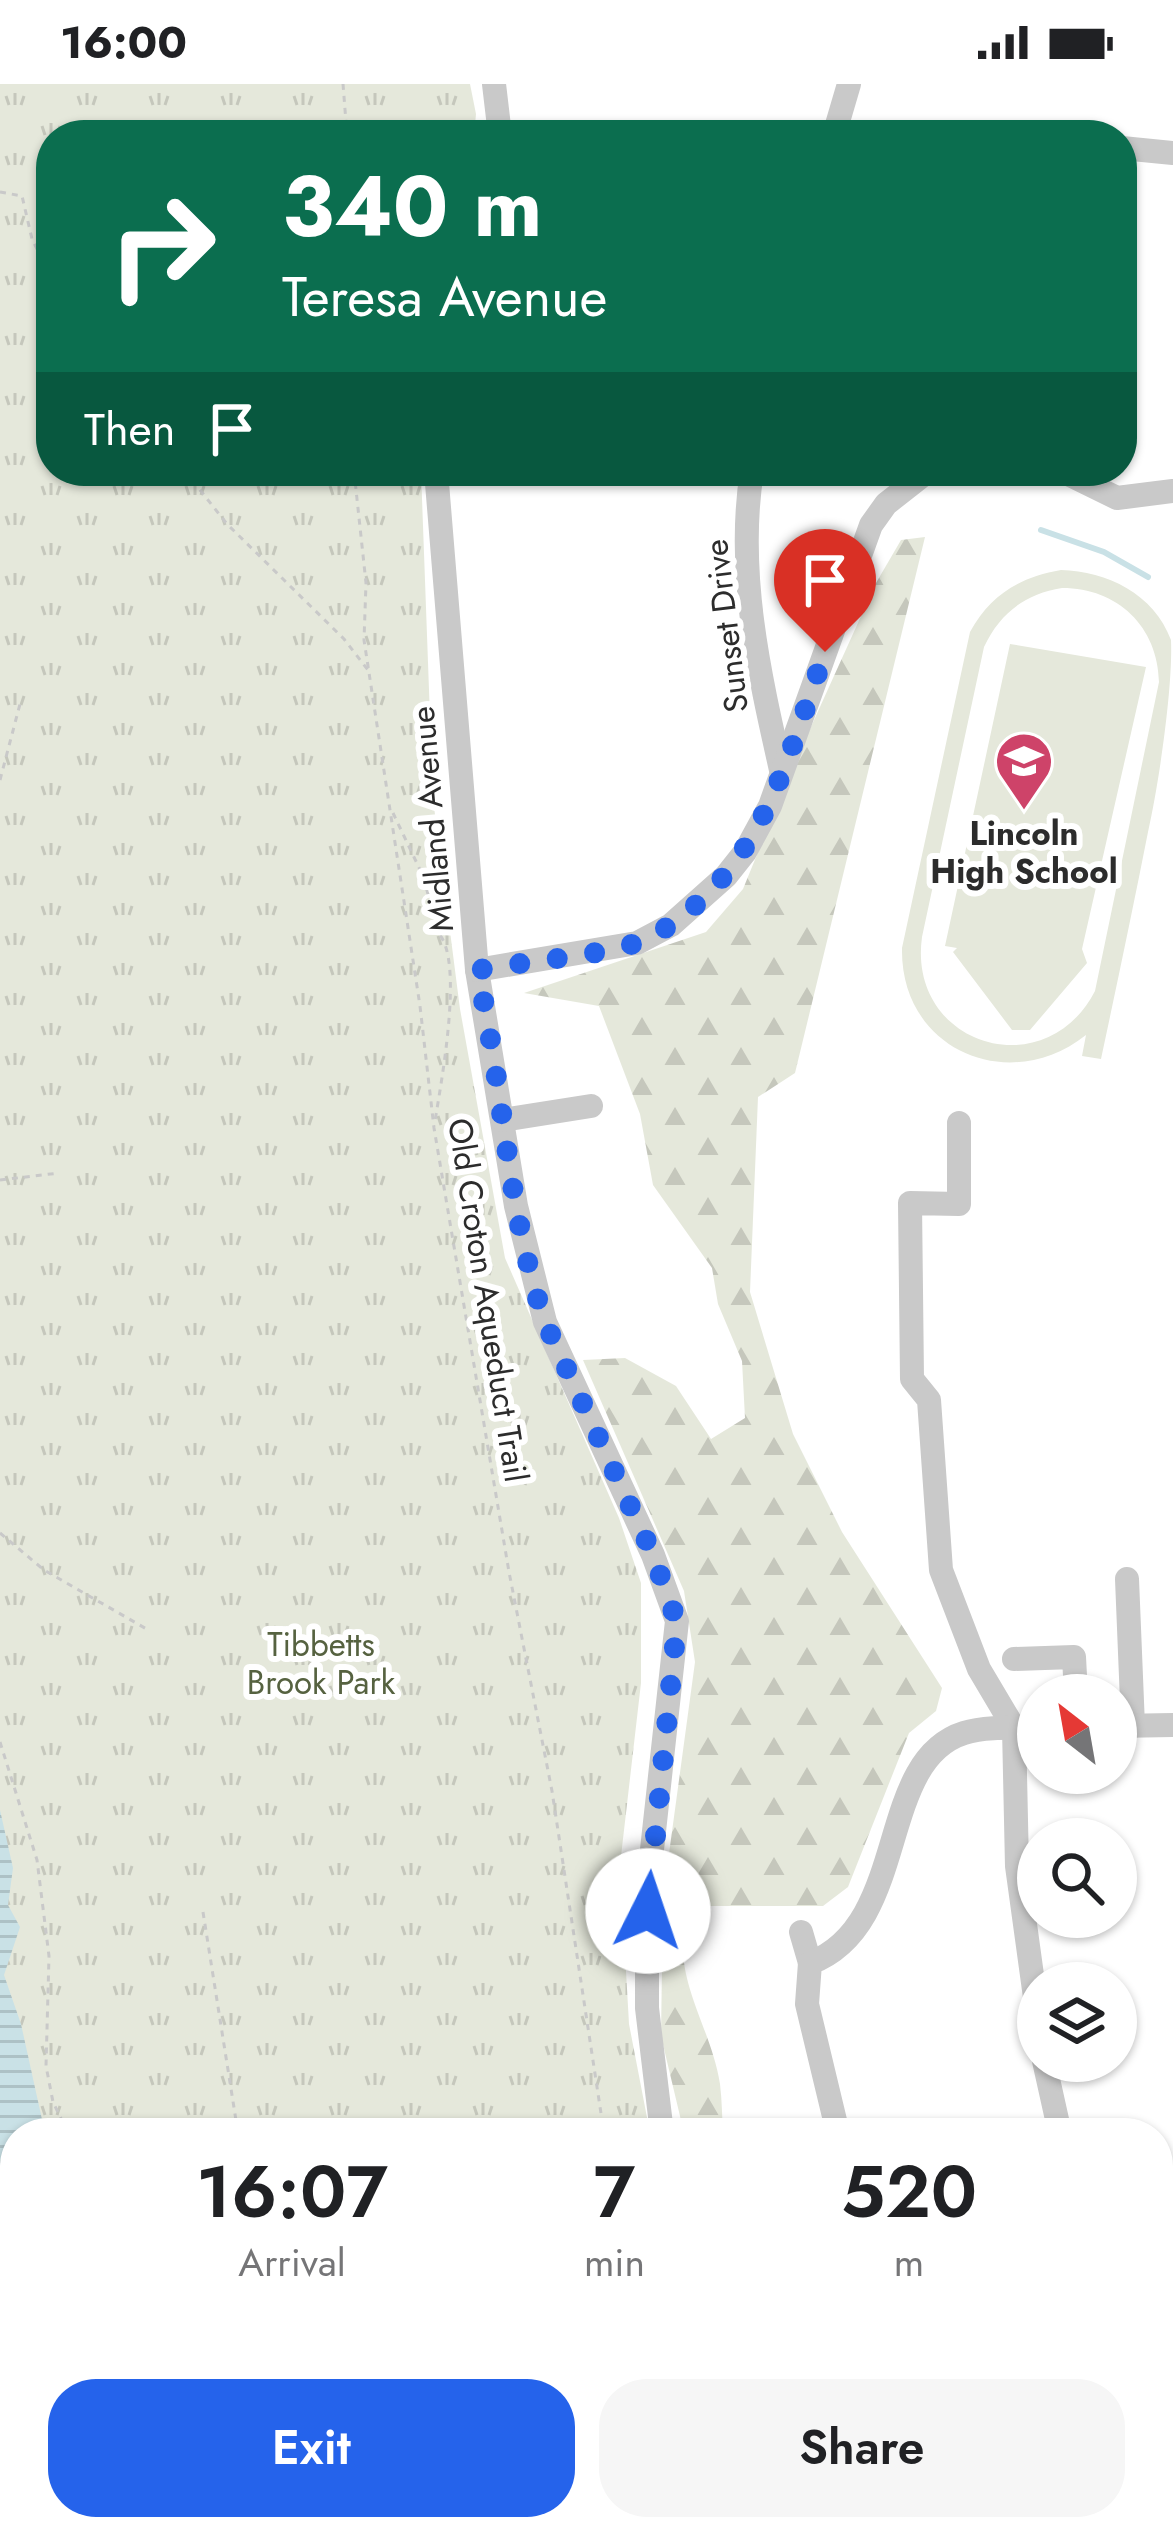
<!DOCTYPE html>
<style>
body{margin:0;font-family:Jost,sans-serif;background:#f6f6f6;color:#202124;height:100vh;display:flex;flex-direction:column;font-size:45px;white-space:nowrap}
*{box-sizing:border-box;margin:0}
p{font-size:39px;color:#757577}
.icon{flex:none;width:66px;height:66px;fill:none;stroke:currentColor;stroke-width:2;stroke-linecap:round;stroke-linejoin:round}
.map{position:relative;flex:1;overflow:hidden}
.sheet{position:absolute;left:0px;top:2034px;width:1173px;height:423px;display:flex;flex-direction:column;background:#fff;border-radius:48px 48px 0 0;box-shadow:0 3px 9px #0004}
.sheet>*{flex:none}
.hud{position:absolute;left:36px;top:36px;width:1101px;height:366px;border-radius:48px;box-shadow:0 3px 9px #0004;background:#0b6e4f;color:#fff;overflow:hidden}
.needle{width:78px;rotate:329deg}
.buttons{position:absolute;left:1017px;top:1590px;display:grid;gap:24px}
.buttons a{display:grid;place-items:center;width:120px;height:120px;border-radius:50%;background:#fff;box-shadow:0 3px 9px #0004;font-size:60px}
.pin{position:absolute;display:grid;place-items:center;width:102px;height:102px;color:#fff;margin:-123px -51px;border-radius:50% 50% 50% 0;rotate:-45deg;box-shadow:0 0 12px #0007}
.pin .icon{rotate:45deg}
.me{position:absolute;width:132px;margin:-66px;rotate:4deg;stroke-linejoin:round;filter:drop-shadow(0 0 9px #0008)}
.turn{display:flex;align-items:center;gap:42px;height:252px;padding:0 48px;font-size:54px}
.turn .icon{width:156px;height:156px;stroke-width:2.5}
.turn b{display:block;font-size:84px;line-height:102px}
.then{display:flex;align-items:center;height:114px;padding:0 48px;background:#0003;gap:24px;font-size:45px}
.eta{display:flex;justify-content:space-evenly;align-items:center;height:204px;text-align:center}
.eta b{font-size:72px;font-weight:600;line-height:84px}
.button{display:flex;gap:24px;margin-top:auto;padding:24px 48px}
.button a{flex:1;height:138px;border-radius:48px;background:#2563eb;color:#fff;font-size:48px;font-weight:600;line-height:138px;text-align:center}
.button a+a{background:#f6f6f6;color:#202124}
.status{display:flex;justify-content:space-between;align-items:center;height:84px;padding:0 60px;background:#fff;direction:ltr}
.status svg{height:33px;fill:currentColor}
.map>svg:first-child{display:block}
.green{fill:#e5e8db;fill-rule:evenodd}
.forest{fill:url(#forest-firs)}
.park{fill:url(#park-tufts)}
.water{fill:url(#water-rules)}
.lines{fill:none;stroke-linecap:round;stroke-linejoin:round}
.stream{stroke:#c9e1e6;stroke-width:6}
.path{stroke:#c9c9c9;stroke-width:3;stroke-dasharray:6 6;stroke-linecap:butt}
.minor{stroke:#c9c9c9;stroke-width:24}
.route{stroke:#2563eb;stroke-width:21;stroke-dasharray:0 37.8}
.labels{text-anchor:middle;dominant-baseline:central;stroke-width:12;stroke-linejoin:round;paint-order:stroke}
.street-label{font-size:33px;fill:#2c2c2c;stroke:#fff}
.poi-label{font-size:33px;font-weight:bold;fill:#2c2c2c;stroke:#fff}
.park-label{font-size:33px;fill:#566240;stroke:#fff}
</style>
<div class="status"><b>16:00</b><svg viewBox="0 0 49 12"><path d="M0 12V9h3v3zM5 12V6h3v6zM10 12V3h3v9zM15 12V0h3v12zM26 1h20v11H26zM47 4h2v5h-2z"/></svg></div>
<div class="map">
<svg width="1173" height="2455" viewBox="0 0 1173 2455">
<defs>
<pattern id="forest-firs" width="22" height="20" patternUnits="userSpaceOnUse" patternTransform="scale(3)"><rect width="22" height="20" fill="#e5e8db"/><path d="M5 1l3.5 6h-7zM16 11l3.5 6h-7z" fill="#c5c7bc"/></pattern>
<pattern id="park-tufts" width="24" height="20" patternUnits="userSpaceOnUse" patternTransform="scale(3)"><rect width="24" height="20" fill="#e5e8db"/><path d="M3 7l-1-3M5 7V3M7 7l1-3M15 17l-1-3M17 17v-4M19 17l1-3" fill="none" stroke="#c5c7bc"/></pattern>
<pattern id="water-rules" width="6" height="5" patternUnits="userSpaceOnUse" patternTransform="scale(3)"><rect width="6" height="5" fill="#c9e1e6"/><path d="M0 2.5h6" fill="none" stroke="#adc1c5"/></pattern>
</defs>
<rect width="100%" height="100%" fill="#fff"/>
<!-- green -->
<g class="green">
<path d="M1061,486C1107,487 1154,510 1171,556C1173,603 1159,699 1148,748C1133,824 1117,900 1101,975L1082,972L1086,951C1009,1012 900,966 902,864L970,548C990,511 1020,493 1061,486ZM1062,504C1118,504 1158,543 1159,598L1095,907C1045,1004 907,961 922,853L984,563C1000,529 1025,510 1062,504Z"/>
<path d="M1010,560L1146,583L1082,865L1087,879L1030,946H1012L953,868L957,864L945,862Z"/>
</g>
<!-- forest -->
<path class="forest" d="M925,453L795,989L758,1013L750,1208L793,1350L842,1448L942,1604L936,1627L909,1649L848,1803L823,1822H688C668,1893 710,1937 720,2000C722,2016 722,2033 723,2049H684L661,1952L663,1814L695,1578L684,1507L583,1276L625,1274L676,1302L711,1355L745,1334L742,1277L718,1220L712,1184L653,1101L640,1030L599,922L524,909L706,848L743,805L791,687L876,499L901,456Z"/>
<!-- park -->
<path class="park" d="M0,0H470L476,30L474,51H51V387H421L433,715L460,925L505,1174L619,1434L641,1499V1599L620,1781L629,1940L650,2049H15V2442H787L789,2455H0Z"/>
<!-- water -->
<path class="water" d="M0,1726L13,1784L8,1821L20,1843L4,1891L21,1940L45,2049H15V2442H148V2455H0Z"/>
<g class="lines">
<!-- stream -->
<path class="stream" d="M1041,446L1104,468L1148,493"/>
<!-- path -->
<g class="path">
<path d="M343,0L347,51"/>
<path d="M0,108L22,112L32,155L51,193"/>
<path d="M185,387L227,440L344,555L368,586"/>
<path d="M354,387L366,499L364,556L420,922L434,1044L509,1488L552,1707L604,2049"/>
<path d="M0,696L20,620"/>
<path d="M393,729L423,792L439,850C464,878 441,999 435,1037"/>
<path d="M0,1096L59,1089"/>
<path d="M0,1449L44,1486L150,1547"/>
<path d="M0,1658L37,1776L49,1872L46,1982L53,2018L68,2049"/>
<path d="M203,1828L238,2049"/>
<path d="M313,2442L316,2455"/>
<path d="M713,2442L717,2455"/>
<path d="M219,2455L223,2442"/>
</g>
<!-- minor -->
<g class="minor">
<path d="M494,0L500,51"/>
<path d="M834,51L849,0"/>
<path d="M1122,64L1173,69"/>
<path d="M436,387L477,886L516,1122L545,1238L653,1471L677,1537L649,1793L647,1861V1924L662,2049"/>
<path d="M752,387C736,487 759,589 781,686"/>
<path d="M1062,387L1117,414L1173,407"/>
<path d="M477,886L637,859L671,841L726,792L745,768L770,722L871,441L886,420L928,387"/>
<path d="M503,1036L591,1022"/>
<path d="M959,1039V1120L910,1119L912,1295L929,1316L941,1486L979,1585L1014,1644L1017,1782L1038,1935"/>
<path d="M1127,1495L1133,1642"/>
<path d="M1014,1575L1074,1573L1076,1611"/>
<path d="M1116,1642L1173,1641"/>
<path d="M801,1848L810,1879"/>
<path d="M1044,1977L1060,2049"/>
<path d="M838,2049L807,1920L810,1879C911,1841 875,1677 964,1649C985,1642 1015,1644 1038,1644"/>
<path d="M1158,2304L1173,2331"/>
<path d="M1158,2426L1173,2420"/>
<path d="M810,2442V2455"/>
<path d="M1066,2442H1101"/>
</g>
</g>
<g class="lines">
<!-- route -->
<path class="route" d="M648,1827L677,1538L653,1471L545,1238C506,1124 504,1003 477,886C528,877 583,874 633,860C650,855 668,843 681,833C767,768 790,665 825,568"/>
</g>
<!-- icons -->
<defs>
<symbol id="school-pin" viewBox="-11 -11 22 30"><path d="M0 17L-7.5 6A9.5 9.5 0 1 1 7.5 6Z" fill="#ce4369" stroke="#fff"/><path d="M0-5L7-2L0 1L-7-2ZM-4 1L0 2.5L4 1V4Q0 6-4 4Z" fill="#fff"/></symbol>
</defs>
<g fill-rule="evenodd">
<use href="#school-pin" x="991" y="644" width="66" height="90"/>
</g>
<g class="labels">
<!-- street labels -->
<g class="street-label">
<text transform="translate(726 542) rotate(-97)">Sunset Drive</text>
<text transform="translate(432 735) rotate(-95)">Midland Avenue</text>
<text transform="translate(488 1216) rotate(81)">Old Croton Aqueduct Trail</text>
</g>
<!-- poi labels -->
<g class="poi-label">
<text x="1024" y="749">Lincoln<tspan x="1024" dy="38">High School</tspan></text>
</g>
<!-- park labels -->
<g class="park-label">
<text x="321" y="1560">Tibbetts<tspan x="321" dy="38">Brook Park</tspan></text>
</g>
</g>
</svg>
<div class="buttons">
<a><svg class="needle" viewBox="-14 -14 28 28"><path d="M0-13l5 13h-10z" fill="#e53935"/><path d="M0 13l5-13h-10z" fill="#757577"/></svg></a>
<a><svg class="icon" aria-label="search" viewBox="0 0 24 24"><circle cx="10" cy="10" r="6"/><path d="M15 15l6 6"/></svg></a>
<a><svg class="icon" aria-label="layers" viewBox="0 0 24 24"><path d="M12 4l9 5-9 5-9-5zM3 14l9 5 9-5"/></svg></a>
</div>
<div class="pin" style="left:825px;top:568px;background:#d93025"><svg class="icon" aria-label="arrive" viewBox="0 0 24 24"><path d="M6 21V4h12l-3 4 3 4H6"/></svg></div>
<svg class="me" style="left:648px;top:1827px" viewBox="-20 -20 40 40"><circle r="19" fill="#fff"/><path d="M0-13L10 11 0 6-10 11z" fill="#2563eb"/></svg>
<div class="hud">
<div class="turn"><svg class="icon" aria-label="right" viewBox="0 0 24 24"><path d="M7 20v-9h11M14 6l5 5-5 5"/></svg><div><b>340 m</b>Teresa Avenue</div></div>
<div class="then">Then<svg class="icon" aria-label="arrive" viewBox="0 0 24 24"><path d="M6 21V4h12l-3 4 3 4H6"/></svg></div>
</div>
<section class="sheet">
<div class="eta">
<div><b>16:07</b><p>Arrival</p></div>
<div><b>7</b><p>min</p></div>
<div><b>520</b><p>m</p></div>
</div>
<div class="button"><a>Exit</a><a>Share</a></div>
</section>
</div>
